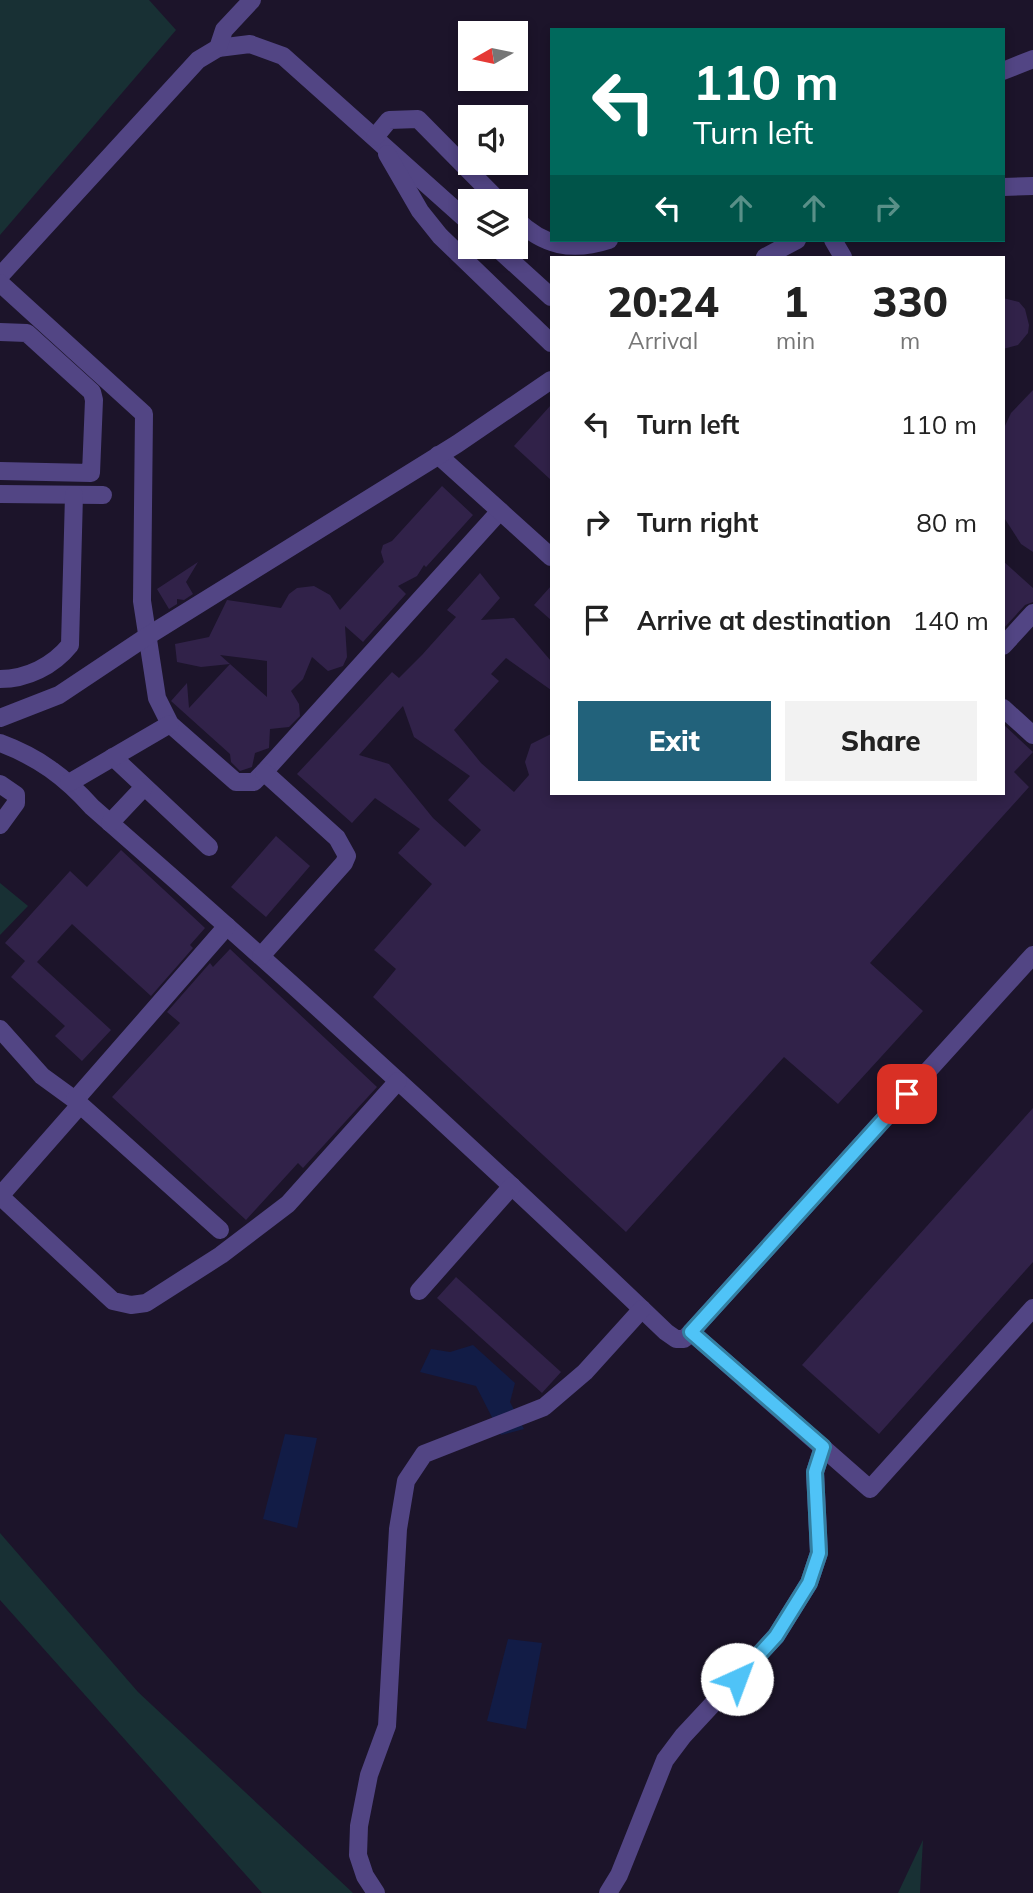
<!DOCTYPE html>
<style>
body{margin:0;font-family:Mulish,sans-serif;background:#f2f2f2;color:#222;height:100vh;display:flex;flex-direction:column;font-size:26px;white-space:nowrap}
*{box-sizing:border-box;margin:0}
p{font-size:23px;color:#767676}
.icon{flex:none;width:38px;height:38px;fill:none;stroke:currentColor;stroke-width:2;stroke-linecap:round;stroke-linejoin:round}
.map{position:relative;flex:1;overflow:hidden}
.details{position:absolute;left:550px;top:256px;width:455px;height:539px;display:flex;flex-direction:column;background:#fff;border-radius:0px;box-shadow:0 4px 10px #0003}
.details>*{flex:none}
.guide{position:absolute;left:550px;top:28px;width:455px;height:214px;border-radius:0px;box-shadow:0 4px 10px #0003;background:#00695c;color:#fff;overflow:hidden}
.needle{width:46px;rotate:261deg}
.buttons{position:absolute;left:458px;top:21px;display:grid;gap:14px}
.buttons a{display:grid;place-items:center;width:70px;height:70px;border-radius:0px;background:#fff;box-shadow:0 4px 10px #0003;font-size:35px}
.pin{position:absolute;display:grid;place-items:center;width:60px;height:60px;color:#fff;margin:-30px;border-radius:14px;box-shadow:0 4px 10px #0006}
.me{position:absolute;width:77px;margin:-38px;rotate:43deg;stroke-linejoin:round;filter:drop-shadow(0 0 5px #0008)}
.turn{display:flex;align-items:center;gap:24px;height:147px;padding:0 28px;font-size:32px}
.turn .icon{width:91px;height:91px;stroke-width:2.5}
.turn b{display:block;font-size:49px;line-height:60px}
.lanes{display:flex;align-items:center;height:66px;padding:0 28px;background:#0003;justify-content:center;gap:35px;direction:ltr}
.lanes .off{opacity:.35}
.eta{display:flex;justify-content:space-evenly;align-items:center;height:119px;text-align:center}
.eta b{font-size:42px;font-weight:800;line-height:49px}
.button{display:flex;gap:14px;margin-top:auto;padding:14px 28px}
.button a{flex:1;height:80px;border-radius:0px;background:#22627b;color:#fff;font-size:28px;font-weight:800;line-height:80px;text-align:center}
.button a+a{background:#f2f2f2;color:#222}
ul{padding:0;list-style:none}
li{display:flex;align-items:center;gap:21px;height:98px;padding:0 28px}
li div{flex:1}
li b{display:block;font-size:26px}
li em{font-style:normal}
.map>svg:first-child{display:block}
.green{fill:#183034}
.water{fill:#121c46}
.building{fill:#312249;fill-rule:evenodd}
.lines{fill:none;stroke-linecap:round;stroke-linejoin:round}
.minor{stroke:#524584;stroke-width:18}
.route-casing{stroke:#337fa1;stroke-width:18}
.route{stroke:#4fc3f7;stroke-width:12}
</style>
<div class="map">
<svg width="1033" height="1893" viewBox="0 0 1033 1893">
<rect width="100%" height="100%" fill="#1c142a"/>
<!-- green -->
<g class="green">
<path d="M0,0H149L176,30L0,235Z"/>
<path d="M0,883L28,906L0,935Z"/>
<path d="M0,1533L138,1692L353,1893H262L0,1600Z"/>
<path d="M923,1840L920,1893H898Z"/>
</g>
<!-- water -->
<g class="water">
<path d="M473,1345L515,1383L510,1402L524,1429L501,1435L476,1386L420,1372L431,1349L450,1352Z"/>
<path d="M285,1434L317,1438L297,1528L263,1519Z"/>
<path d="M508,1639L542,1643L526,1729L487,1721Z"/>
</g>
<!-- building -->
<g class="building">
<path d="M1003,298L1019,302L1025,309L1029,325L1028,333L1018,345L1003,349Z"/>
<path d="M1033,390V552L1021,544L1003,516V430L1011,413Z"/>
<path d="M551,405V480L514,446Z"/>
<path d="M442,486L473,515L426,567L424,565L417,576L398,586L406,594L363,642L345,626L347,657L343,666L328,671L312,657L303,679L291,691L299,704L300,716L289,727L270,729L269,748L255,753L252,767L240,771L231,762L230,754L171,701L187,683L189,708L230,664L201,667L177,662L175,644L209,637L227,600L281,608L289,594L297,588L314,586L330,595L340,610L384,562L381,552L383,545L392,541ZM220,655L267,661V697L230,664Z"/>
<path d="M1003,561L1033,588V602L1025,605L1003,629Z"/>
<path d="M198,562L186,582L193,594L184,600L177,599V604L169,609L157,589Z"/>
<path d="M480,573L500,598L481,620L514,618L551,661V690L506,658L491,674L499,681L454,730L481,763L514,792L529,775L525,762L531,744L551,734V793H1003V724L1033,752L1014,772L1029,787L870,963L923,1011L838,1104L784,1057L626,1232L373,997L396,969L374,950L432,884L398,853L420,829L375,798L352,823L297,774L392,672L399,678L422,655L456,617L447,610ZM403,706L414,737L470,776L448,800L481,830L465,847L433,818L389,764L359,755Z"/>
<path d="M551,586V620L534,605Z"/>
<path d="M276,836L310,866L266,917L231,887Z"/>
<path d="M121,850L205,928L190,945L193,948L151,996L72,924L37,962L111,1030L82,1061L55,1036L65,1026L11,977L25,961L5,943L70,871L87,887Z"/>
<path d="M230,949L377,1087L303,1168L298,1163L246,1220L112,1097L180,1023L167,1012L210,963L213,967Z"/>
<path d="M1033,1108V1262L879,1434L802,1365Z"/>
<path d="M456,1277L561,1372L542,1393L437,1298Z"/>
</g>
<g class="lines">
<!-- minor -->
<g class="minor">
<path d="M218,48L250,44L283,56L471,224"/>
<path d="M1003,71L1033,59"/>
<path d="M375,137L389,120L418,119L499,201"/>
<path d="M387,154L420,211L440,236L551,343"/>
<path d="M1003,187L1033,186"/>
<path d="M516,219C543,246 572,252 609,240"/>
<path d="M833,240L843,257"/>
<path d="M496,247L551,297"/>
<path d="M765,257L797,240"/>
<path d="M0,276L198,60L218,48L224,30L252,0"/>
<path d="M0,283L144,414L142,601L157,698L170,724L236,782H254L264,772L500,511"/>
<path d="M0,332L27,333L92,392L94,400L91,473L0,471"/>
<path d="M438,455L551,557"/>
<path d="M0,494L103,495"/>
<path d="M1003,646L1033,613"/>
<path d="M0,679C27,679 53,666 70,645L74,495"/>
<path d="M1003,708L1033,735"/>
<path d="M0,718L59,695L146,637L457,444L551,380"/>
<path d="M0,743C38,757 65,777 92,807C288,978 479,1153 666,1332L676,1339H684L691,1332L870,1489L1033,1308"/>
<path d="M113,757L209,847"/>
<path d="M69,783L170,724"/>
<path d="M0,784L16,795V803L0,825"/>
<path d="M110,823L144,787"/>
<path d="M261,956L344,863L347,856L337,838L264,772"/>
<path d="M0,1029L42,1076L75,1100"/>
<path d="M80,1105L0,1196L113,1301L131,1305L146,1303L221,1255L288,1204L398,1081"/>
<path d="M220,1230L75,1100L227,926"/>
<path d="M419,1291L512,1186"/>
<path d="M691,1332L1033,955"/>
<path d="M376,1893L365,1876L358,1855L359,1826L369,1775L387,1726L398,1529L406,1481L424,1454L544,1407L585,1372L642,1309"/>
<path d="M608,1893L619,1875L665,1760L683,1736L776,1636L809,1583L819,1553L815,1472L823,1447"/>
</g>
</g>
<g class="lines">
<defs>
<path id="route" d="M737,1679L776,1636L809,1583L819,1553L815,1472L823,1447L691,1332L907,1094"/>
</defs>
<!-- route casing -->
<use href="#route" class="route-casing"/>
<!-- route -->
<use href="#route" class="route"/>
</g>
</svg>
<div class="buttons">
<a><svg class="needle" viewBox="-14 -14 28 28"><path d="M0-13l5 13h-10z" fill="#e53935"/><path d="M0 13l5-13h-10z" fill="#767676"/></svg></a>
<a><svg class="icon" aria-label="sound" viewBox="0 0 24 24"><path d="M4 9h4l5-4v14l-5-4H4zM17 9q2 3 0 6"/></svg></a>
<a><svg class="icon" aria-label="layers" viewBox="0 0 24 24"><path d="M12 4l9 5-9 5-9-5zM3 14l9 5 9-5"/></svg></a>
</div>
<div class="pin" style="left:907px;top:1094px;background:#d93025"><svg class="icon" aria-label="arrive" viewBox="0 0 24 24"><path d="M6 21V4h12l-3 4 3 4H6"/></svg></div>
<svg class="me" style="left:737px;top:1679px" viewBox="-20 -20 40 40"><circle r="19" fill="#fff"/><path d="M0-13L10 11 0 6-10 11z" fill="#4fc3f7"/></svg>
<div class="guide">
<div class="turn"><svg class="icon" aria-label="left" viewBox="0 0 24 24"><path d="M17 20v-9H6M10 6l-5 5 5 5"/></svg><div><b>110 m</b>Turn left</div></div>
<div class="lanes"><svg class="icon" aria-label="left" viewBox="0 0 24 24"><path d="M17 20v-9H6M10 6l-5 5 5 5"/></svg><svg class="icon off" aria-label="ahead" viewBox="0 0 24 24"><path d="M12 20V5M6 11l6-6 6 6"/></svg><svg class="icon off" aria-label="ahead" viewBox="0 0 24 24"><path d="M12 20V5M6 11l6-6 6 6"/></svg><svg class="icon off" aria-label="right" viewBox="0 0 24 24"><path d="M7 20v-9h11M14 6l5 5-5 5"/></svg></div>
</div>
<section class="details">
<div class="eta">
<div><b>20:24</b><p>Arrival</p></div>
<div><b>1</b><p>min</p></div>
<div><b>330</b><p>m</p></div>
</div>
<ul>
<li><svg class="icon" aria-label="left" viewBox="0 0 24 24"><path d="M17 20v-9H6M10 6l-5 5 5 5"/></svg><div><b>Turn left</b></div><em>110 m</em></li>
<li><svg class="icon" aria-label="right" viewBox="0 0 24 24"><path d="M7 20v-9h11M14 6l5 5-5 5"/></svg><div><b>Turn right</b></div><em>80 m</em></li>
<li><svg class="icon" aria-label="arrive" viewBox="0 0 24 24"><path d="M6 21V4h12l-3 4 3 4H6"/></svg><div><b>Arrive at destination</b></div><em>140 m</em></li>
</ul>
<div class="button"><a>Exit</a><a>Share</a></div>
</section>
</div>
